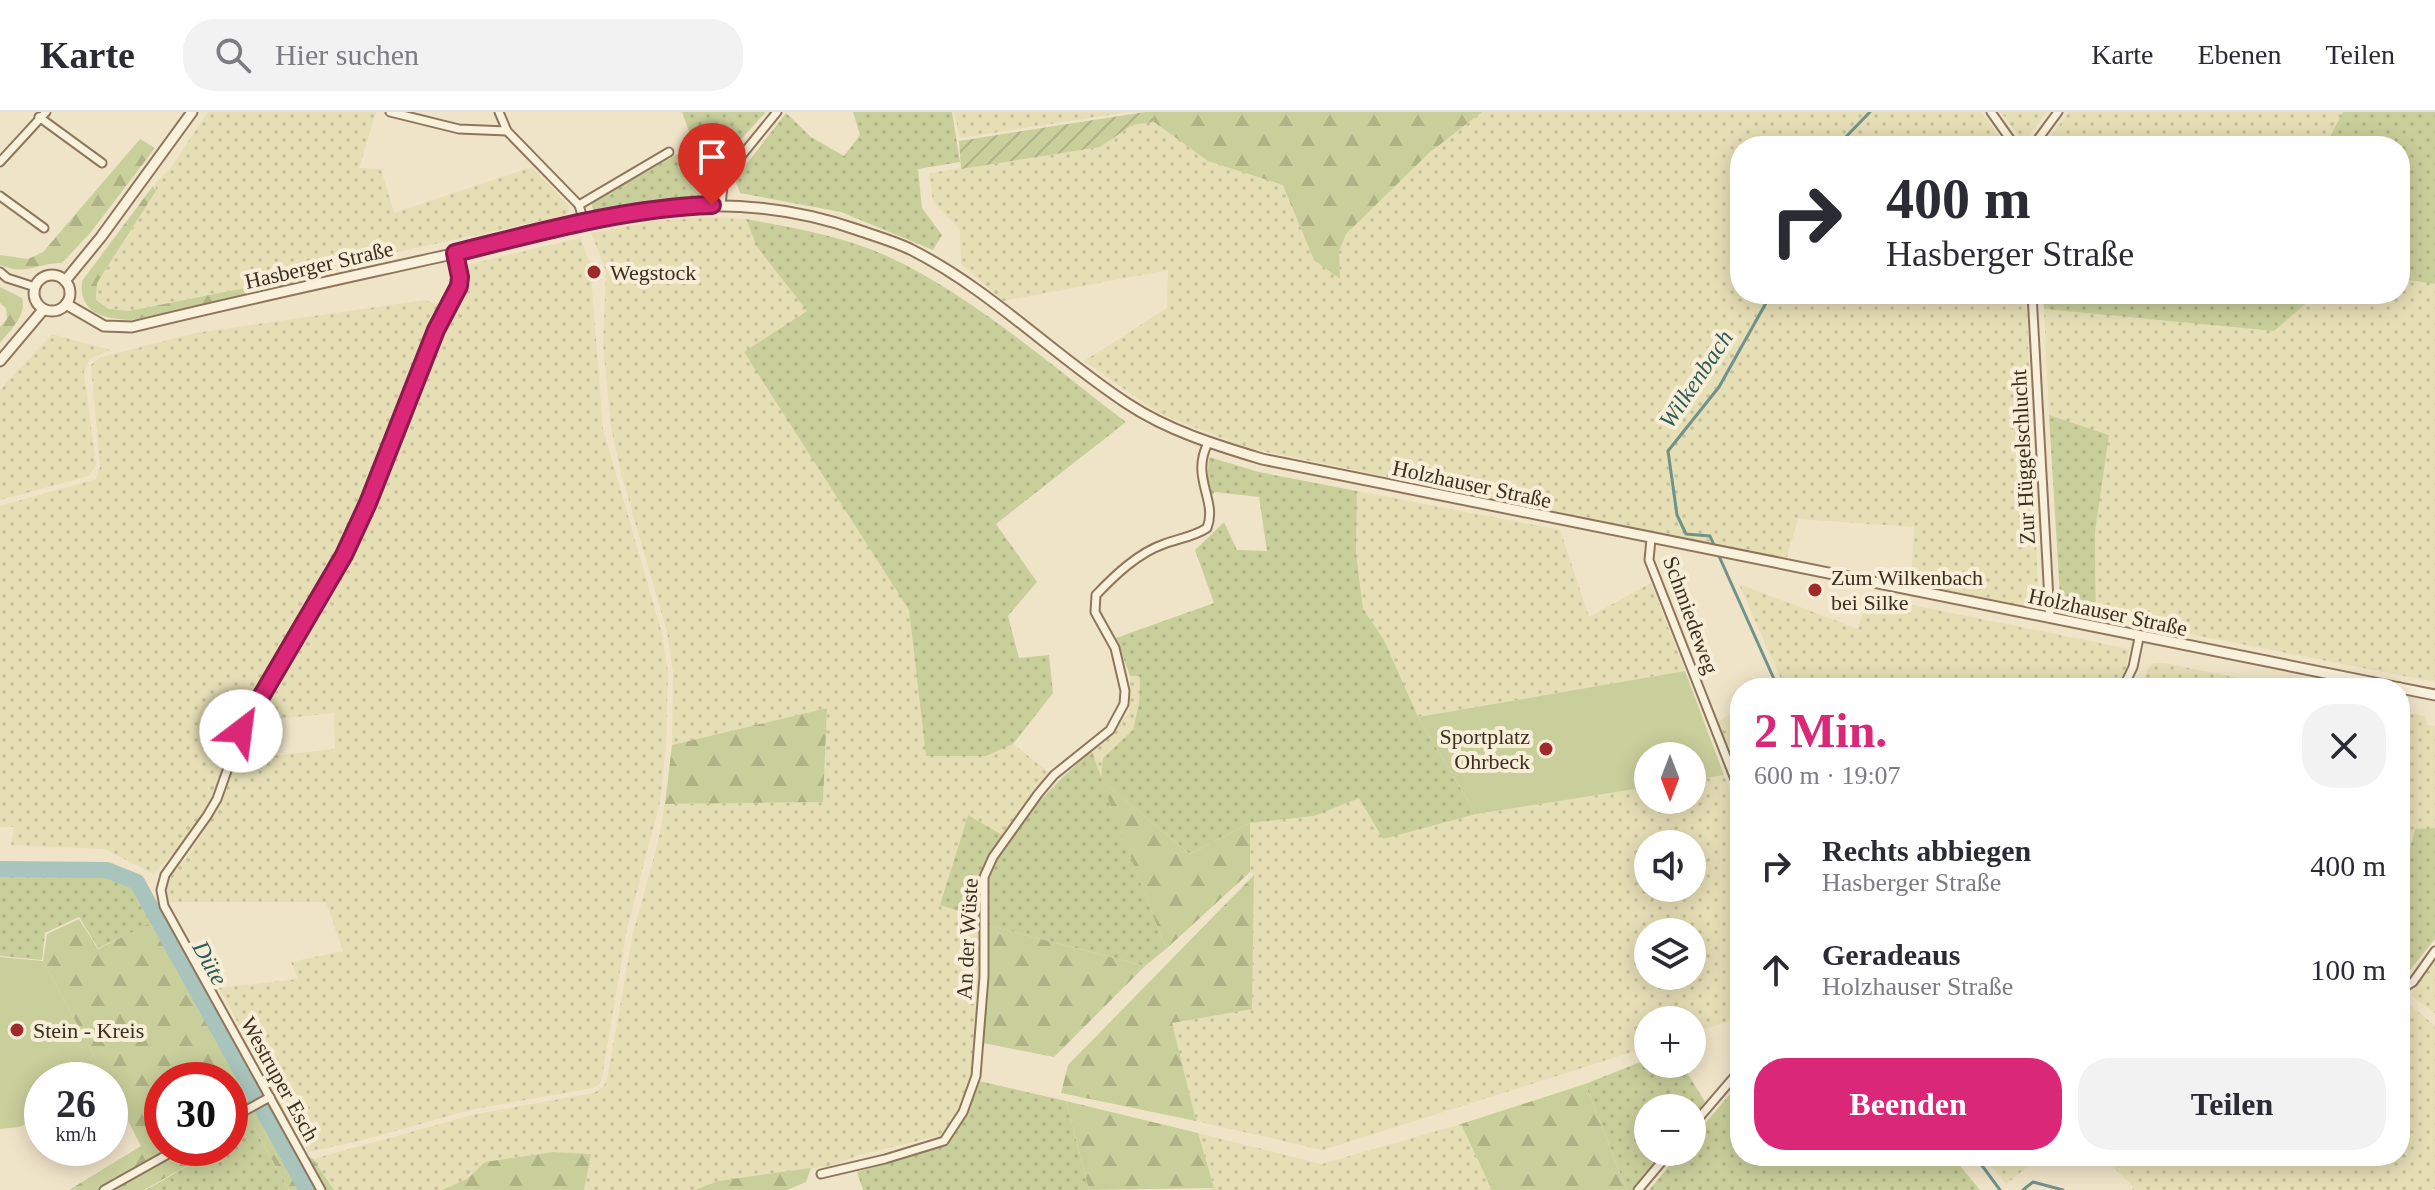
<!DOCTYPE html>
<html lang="de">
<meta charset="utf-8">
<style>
body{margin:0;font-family:"Times New Roman",serif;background:#f2f2f3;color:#2b2b33;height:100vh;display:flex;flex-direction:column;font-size:30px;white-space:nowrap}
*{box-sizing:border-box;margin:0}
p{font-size:26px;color:#7c7c81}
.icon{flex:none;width:44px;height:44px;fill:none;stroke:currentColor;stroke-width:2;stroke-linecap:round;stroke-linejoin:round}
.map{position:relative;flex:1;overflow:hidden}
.panel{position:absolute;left:1730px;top:566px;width:680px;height:488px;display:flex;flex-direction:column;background:#fff;border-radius:32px;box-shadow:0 4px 20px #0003}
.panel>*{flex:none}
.hud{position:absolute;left:1730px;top:24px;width:680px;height:168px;border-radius:32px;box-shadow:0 4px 20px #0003;background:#fff;color:#2b2b33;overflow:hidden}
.needle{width:52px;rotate:180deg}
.fabs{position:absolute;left:1634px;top:630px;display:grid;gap:16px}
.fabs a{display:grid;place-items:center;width:72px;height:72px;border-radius:50%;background:#fff;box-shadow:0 4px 20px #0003;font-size:40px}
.speed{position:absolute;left:24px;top:950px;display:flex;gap:16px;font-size:40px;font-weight:700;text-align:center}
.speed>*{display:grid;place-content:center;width:104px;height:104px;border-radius:50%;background:#fff;box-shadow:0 4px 20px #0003;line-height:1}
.speed small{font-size:20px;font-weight:400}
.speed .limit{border:12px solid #d22;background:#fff;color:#111}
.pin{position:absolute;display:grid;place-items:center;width:68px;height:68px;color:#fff;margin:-82px -34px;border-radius:50% 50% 50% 0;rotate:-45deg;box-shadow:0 0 8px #0007}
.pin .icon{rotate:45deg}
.me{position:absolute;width:88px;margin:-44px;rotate:30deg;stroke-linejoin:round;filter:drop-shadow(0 0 6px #0008)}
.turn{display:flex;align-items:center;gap:28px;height:168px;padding:0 24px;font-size:36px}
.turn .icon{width:104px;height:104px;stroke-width:2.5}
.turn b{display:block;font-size:56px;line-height:68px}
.round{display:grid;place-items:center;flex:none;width:84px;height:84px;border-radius:32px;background:#f2f2f3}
.headline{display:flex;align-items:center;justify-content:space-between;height:136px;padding:0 24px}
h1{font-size:48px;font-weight:600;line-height:60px;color:#db2777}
.cta{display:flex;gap:16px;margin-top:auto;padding:16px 24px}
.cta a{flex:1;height:92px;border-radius:32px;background:#db2777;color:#fff;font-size:32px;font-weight:600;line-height:92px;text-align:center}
.cta a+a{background:#f2f2f3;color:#2b2b33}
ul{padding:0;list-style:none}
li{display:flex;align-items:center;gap:24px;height:104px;padding:0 24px}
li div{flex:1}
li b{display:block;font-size:30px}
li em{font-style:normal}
header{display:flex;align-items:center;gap:48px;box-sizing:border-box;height:112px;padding:0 40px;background:#fff;border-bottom:2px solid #e1e1e2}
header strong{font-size:38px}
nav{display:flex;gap:44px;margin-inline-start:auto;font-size:28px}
.search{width:560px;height:72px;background:#f2f2f3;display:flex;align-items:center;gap:20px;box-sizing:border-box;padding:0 28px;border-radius:32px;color:#7c7c81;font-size:30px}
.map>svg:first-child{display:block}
.farmland{fill:url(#farmland-dots);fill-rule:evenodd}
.grass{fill:url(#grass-dots)}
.forest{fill:url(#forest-firs)}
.park{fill:#c9cf9b}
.garden{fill:url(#garden-furrows)}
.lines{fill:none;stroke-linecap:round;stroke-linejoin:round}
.stream{stroke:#6f938a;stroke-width:3}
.river{stroke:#a9c4bc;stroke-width:16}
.minor-casing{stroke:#8d765c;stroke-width:11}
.tertiary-casing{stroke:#8d765c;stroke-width:13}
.minor{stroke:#faf1dc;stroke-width:7}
.tertiary{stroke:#faf1dc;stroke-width:9}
.route-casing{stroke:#8e194d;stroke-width:20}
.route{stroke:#db2777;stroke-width:14}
.poi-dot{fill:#9e2a2b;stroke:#f7eed8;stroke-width:3}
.labels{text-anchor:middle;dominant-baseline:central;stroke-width:8;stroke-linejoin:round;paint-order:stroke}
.street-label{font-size:22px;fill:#3d2e20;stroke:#f7eed8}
.poi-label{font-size:22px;fill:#3d2e20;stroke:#f7eed8;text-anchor:start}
.water-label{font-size:24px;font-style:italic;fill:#2f5d5a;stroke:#f7eed8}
</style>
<header>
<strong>Karte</strong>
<div class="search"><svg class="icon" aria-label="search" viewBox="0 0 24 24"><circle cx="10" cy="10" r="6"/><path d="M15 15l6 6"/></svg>Hier suchen</div>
<nav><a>Karte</a><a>Ebenen</a><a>Teilen</a></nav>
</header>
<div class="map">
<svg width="2435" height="1078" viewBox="0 0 2435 1078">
<defs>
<pattern id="farmland-dots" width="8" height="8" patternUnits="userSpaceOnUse" patternTransform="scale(2)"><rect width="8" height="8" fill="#e6deb5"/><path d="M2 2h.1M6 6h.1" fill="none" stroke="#c6bf9b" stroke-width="1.8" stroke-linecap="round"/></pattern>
<pattern id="grass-dots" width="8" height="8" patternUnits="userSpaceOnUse" patternTransform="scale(2)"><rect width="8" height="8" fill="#c9cf9b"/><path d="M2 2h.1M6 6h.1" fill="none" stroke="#aeb285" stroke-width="1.8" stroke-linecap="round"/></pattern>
<pattern id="forest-firs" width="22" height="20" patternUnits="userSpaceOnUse" patternTransform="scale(2)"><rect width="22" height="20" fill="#c9cf9b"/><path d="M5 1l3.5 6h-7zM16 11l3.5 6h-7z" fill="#aeb285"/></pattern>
<pattern id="garden-furrows" width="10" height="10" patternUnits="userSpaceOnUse" patternTransform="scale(2)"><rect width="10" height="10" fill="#c9cf9b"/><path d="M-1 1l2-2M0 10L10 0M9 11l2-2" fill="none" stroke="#aeb285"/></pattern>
</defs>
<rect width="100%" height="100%" fill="#f0e4c8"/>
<!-- farmland -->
<g class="farmland">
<path d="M208,0H376L359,56L381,57L394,101L532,55L569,94L567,103L352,150L316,162L129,199L109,197L96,188L97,171L156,80L155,72L171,55Z"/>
<path d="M954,0H1128L960,26Z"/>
<path d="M1482,0H1982L2006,34H1740V182H2026L2039,498L1911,473L1914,415L1798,407L1786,448L1248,336L1160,302L1084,249L1167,196L1168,158L1003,189L961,152L960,118L933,90L929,61L1100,35L1132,13L1154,10L1209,49L1284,73L1314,147L1339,166V139L1345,122L1429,41Z"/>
<path d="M2001,0H2047L2023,30Z"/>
<path d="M2069,0H2343L2325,34H2043Z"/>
<path d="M704,105L746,107L757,135L807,199L745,241L909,498L926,643L986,644L1013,632L1051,662L1004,724L968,703L940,793L979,806L980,863L974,961L965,986L949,1018L939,1024L863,1042L831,1054L718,1069L695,1078H584L591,1042L553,1040L485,1050L467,1067L442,1078H334L313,1047L476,1002L594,981L603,975L607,968L633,821L658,730L665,692L823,690L827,596L672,633L673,561L667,520L622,365L611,316L603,233L606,159L591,121L654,109Z"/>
<path d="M580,126L590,151L603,317L662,521L668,560L666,633L660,690L627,817L601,971L593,976L474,997L363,1028L308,1040L219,876L298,867L305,883L291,850L343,839L326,790H168L165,780L171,761L189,743L207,714L236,648L335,637L334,601L252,610L358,425L410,294L463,177L470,152Z"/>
<path d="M2400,167L2435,172V570L2097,504L2095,420L2109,323L2049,303L2044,197L2274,219L2317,182H2400Z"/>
<path d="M425,188L442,194L362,391L332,455L238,610L215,679L184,731L153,762L105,737L11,733L14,715H0V394L96,367L100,355L91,253L99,246L195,221Z"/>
<path d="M52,222L111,238L93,245L86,253L84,260L96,353L89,364L0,388V278Z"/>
<path d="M1357,379L1560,418L1589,505L1651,471L1685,559L1418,605L1384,528L1363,497L1356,441Z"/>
<path d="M1739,472L1858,517L1868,484L2129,537L2125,568L2117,576H1785Z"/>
<path d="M2154,551H2164L2286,576H2131L2143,570L2148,556Z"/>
<path d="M1140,563L1139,591L1133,618L1103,646L1101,668L1092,639L1129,601L1130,564Z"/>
<path d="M1740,596V667L1716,611Z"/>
<path d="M2400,599L2425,604L2428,613L2435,614V716L2415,717L2406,754L2400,753Z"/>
<path d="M1724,663L1740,702V906L1692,921V908H1648V935L1323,1038L1196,1009L1171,911L1252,896L1254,763L1250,760V711L1314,704L1359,685L1383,727L1476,702L1648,675V688H1692V668ZM1648,732H1692V776H1648ZM1648,820H1692V864H1648Z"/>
<path d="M2435,847V902L2411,883Z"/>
<path d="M2403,887L2435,914V1078H2132L2134,1075L2101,1044H2400V953L2405,947L2400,941V889Z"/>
<path d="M1461,1012L1492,1078H1208L1213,1076L1198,1021L1322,1052Z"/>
<path d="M1983,1044H2041L2006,1072Z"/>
</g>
<!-- grass -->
<g class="grass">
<path d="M682,0H766L732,37L712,81L701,87L645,91L594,101L591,90L694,33Z"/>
<path d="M853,0H952L960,50L918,57L922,96L942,123L933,138L841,100L740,81L735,67L786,1L811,25L844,44L860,23Z"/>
<path d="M2343,0H2435V172L2400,167V34H2325Z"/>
<path d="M746,107C795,116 844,124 889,145C973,184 1052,254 1126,310L996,412L1037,470L1008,504L1019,546L1049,543L1053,581L1013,632L986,644H926L909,498L744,240L807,199L757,135Z"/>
<path d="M2043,182H2317L2274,219L2044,197Z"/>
<path d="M2049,303L2109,323L2095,420L2096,510L2061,502Z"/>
<path d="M1209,345L1259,360L1357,379L1356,441L1363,497L1384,528L1418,605L1476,702L1383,727L1359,686L1314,704L1250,711L1190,742L1102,669L1166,837L1145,854L987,813C987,799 984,777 989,763C1005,721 1057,668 1092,639L1101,665L1103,646L1133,618L1139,591L1140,564H1130L1116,526L1214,491L1195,438L1224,410L1237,438L1267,439L1259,385L1215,380L1211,384L1207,367Z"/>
<path d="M968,703L1004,724C982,760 980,763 979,806L940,793Z"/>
<path d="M2435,716V827L2405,864L2400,867V753H2406L2415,717Z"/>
<path d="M0,764H105L134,776L152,812L98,836L79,805L45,821L42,848L0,844Z"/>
<path d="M1648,947V952H1682L1705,990L1692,1006V996H1648V1040H1664L1632,1078H1627L1585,972Z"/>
<path d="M979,969L1066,989L1089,1078H863L857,1060L948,1032Z"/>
<path d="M1740,970V1044H1952L1980,1078H1649L1681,1040H1692V1027Z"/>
<path d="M254,1016L289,1078H146L218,1036H230V1029Z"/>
</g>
<!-- forest -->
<g class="forest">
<path d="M1154,0H1482L1429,41L1346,122L1339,139L1340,167L1314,148L1283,73L1208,49L1154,10Z"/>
<path d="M140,27L155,36L91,120L62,151C37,151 26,164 0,153V143L28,147L43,140Z"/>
<path d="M153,74L156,79L97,171L96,188L109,197L129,199L316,162H335L132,208C105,207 78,202 82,169Z"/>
<path d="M0,175L22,186C27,204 10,218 0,231V215L7,207L6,196L0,191Z"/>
<path d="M827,596L823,690L665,692L672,633Z"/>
<path d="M1101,668L1190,742L1250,711V760L1166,837Z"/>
<path d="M1254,763L1252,897L1172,911L1196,1009L1061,981L1068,953Z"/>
<path d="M171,801L284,998L307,1044L313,1047L334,1078H289L254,1016L230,1029V968H162V1036H218L144,1078H69L141,1034L110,974V968H107L43,849L47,822L79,807L98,837Z"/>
<path d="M987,813L1145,854L1054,945L983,931L987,865Z"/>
<path d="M1585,972L1627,1078H1492L1461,1012Z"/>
<path d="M1066,989L1198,1021L1214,1076L1089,1078Z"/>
<path d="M553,1040L591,1042L584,1078H442L467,1067L485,1050Z"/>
<path d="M811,1056L806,1070L787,1078H695L718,1069Z"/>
</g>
<!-- park -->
<g class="park">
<path d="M1685,559L1724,663L1692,668V644H1648V675L1476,702L1418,605Z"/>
<path d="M0,845L43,849L107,968H42V1005L19,1015L0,1017Z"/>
</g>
<!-- garden -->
<path class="garden" d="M1145,0H1154V10L1132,13L1100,35L961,57L959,29Z"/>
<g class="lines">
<!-- stream -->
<g class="stream">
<path d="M1837,34L1870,0"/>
<path d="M1771,182L1719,275L1668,339L1677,403L1686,422L1710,424L1778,576"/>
<path d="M1975,1044L2000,1078"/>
<path d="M2023,1078L2033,1070L2063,1078"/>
</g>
<!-- river -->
<path class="river" d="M0,757L107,758L137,770L307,1078"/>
<defs>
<g id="minor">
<path d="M390,0L459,17L507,19"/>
<path d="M499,0L507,19L579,93L584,110"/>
<path d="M1991,0L2015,34"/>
<path d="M39,5L102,51"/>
<path d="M2033,34L2058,0"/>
<path d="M0,50L46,0"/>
<path d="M0,84L44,116"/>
<path d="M579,93L669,40"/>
<path d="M721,93L724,65L777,0"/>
<path d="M0,160L7,166L35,175"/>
<path d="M2032,182L2050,506"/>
<path d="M1651,427L1649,448L1740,680"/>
<path d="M2123,576L2133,555L2139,526"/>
<path d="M2400,878L2413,870L2435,839"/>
<path d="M230,1007L270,985"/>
<path d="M1692,1014L1740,958"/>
<path d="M821,1062L885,1047L944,1029L963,1000L976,964L984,865V765L993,745L1038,682L1054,663L1110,618L1124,592L1125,579L1119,553L1115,536L1095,500L1096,483C1115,463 1138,441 1164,432C1180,426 1193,425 1207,416C1218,388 1190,366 1208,331"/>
<path d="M104,1078L179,1036"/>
<path d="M321,1078L164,794L161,778L165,763L207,704L217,687L241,619L344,443L368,391L436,218L459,174L460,165L455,141"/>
<path d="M1638,1078L1670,1040"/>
</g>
<g id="tertiary">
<circle cx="52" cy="181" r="18"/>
<path d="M65,169L101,125L192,0"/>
<path d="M66,192L104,214L132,215C238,189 345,166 452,142C598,109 708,66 858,118C875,124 893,129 910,137C990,177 1053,243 1128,292C1169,319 1216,333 1262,347L2400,576"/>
<path d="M0,249L43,198"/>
<path d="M2400,576L2435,583"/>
</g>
</defs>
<!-- minor casing -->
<use href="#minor" class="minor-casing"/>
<!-- tertiary casing -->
<use href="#tertiary" class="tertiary-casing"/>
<!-- minor -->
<use href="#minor" class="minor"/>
<!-- tertiary -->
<use href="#tertiary" class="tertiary"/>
</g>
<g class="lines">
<defs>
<path id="route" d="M241,619L344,443L368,391L436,218L459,174L460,165L455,141C540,120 624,96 712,93"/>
</defs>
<!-- route casing -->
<use href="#route" class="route-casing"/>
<!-- route -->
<use href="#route" class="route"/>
</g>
<!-- markers -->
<g class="poi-dot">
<circle cx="594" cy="160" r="8"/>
<circle cx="1815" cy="478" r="8"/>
<circle cx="1546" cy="637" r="8"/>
<circle cx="17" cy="918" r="8"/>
</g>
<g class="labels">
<!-- street labels -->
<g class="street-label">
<text transform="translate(319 153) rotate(-13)">Hasberger Straße</text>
<text transform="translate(2023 345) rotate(-93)">Zur Hüggelschlucht</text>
<text transform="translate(1472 372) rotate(12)">Holzhauser Straße</text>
<text transform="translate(2108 500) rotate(12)">Holzhauser Straße</text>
<text transform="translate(1691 503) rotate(70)">Schmiedeweg</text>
<text transform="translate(967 827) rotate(-87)">An der Wüste</text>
<text transform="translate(280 967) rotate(61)">Westruper Esch</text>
</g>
<!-- poi labels -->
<g class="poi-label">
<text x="610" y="160">Wegstock</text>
<text x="1831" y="465">Zum Wilkenbach<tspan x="1831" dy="25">bei Silke</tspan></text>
<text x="1530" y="624" text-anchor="end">Sportplatz<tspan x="1530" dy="25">Ohrbeck</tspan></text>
<text x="33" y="918">Stein - Kreis</text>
</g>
<!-- water labels -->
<g class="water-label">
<text transform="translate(1696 267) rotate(-56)">Wilkenbach</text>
<text transform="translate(210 851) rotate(61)">Düte</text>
</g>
</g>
</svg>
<div class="fabs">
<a><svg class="needle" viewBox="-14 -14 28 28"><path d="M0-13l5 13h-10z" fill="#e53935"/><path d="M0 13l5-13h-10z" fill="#7c7c81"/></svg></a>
<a><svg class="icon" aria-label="sound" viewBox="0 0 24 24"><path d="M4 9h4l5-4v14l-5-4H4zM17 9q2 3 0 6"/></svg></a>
<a><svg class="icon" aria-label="layers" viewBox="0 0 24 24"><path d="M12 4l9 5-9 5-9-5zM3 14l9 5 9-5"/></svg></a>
<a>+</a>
<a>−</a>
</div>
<div class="speed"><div>26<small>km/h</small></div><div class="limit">30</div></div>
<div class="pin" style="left:712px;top:93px;background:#d93025"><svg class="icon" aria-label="arrive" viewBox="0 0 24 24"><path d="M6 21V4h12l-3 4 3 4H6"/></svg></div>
<svg class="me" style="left:241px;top:619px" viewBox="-20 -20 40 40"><circle r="19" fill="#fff"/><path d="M0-13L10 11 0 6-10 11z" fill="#db2777"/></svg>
<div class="hud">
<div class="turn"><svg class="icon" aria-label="right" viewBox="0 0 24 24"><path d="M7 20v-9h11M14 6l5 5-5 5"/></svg><div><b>400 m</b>Hasberger Straße</div></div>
</div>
<section class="panel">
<div class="headline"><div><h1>2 Min.</h1><p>600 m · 19:07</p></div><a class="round"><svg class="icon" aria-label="close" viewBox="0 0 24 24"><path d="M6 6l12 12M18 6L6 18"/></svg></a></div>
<ul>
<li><svg class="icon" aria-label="right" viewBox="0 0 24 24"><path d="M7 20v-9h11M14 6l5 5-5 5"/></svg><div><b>Rechts abbiegen</b><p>Hasberger Straße</p></div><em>400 m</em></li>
<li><svg class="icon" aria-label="ahead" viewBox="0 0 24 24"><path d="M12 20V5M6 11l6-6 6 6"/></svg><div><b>Geradeaus</b><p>Holzhauser Straße</p></div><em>100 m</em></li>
</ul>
<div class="cta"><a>Beenden</a><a>Teilen</a></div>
</section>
</div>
